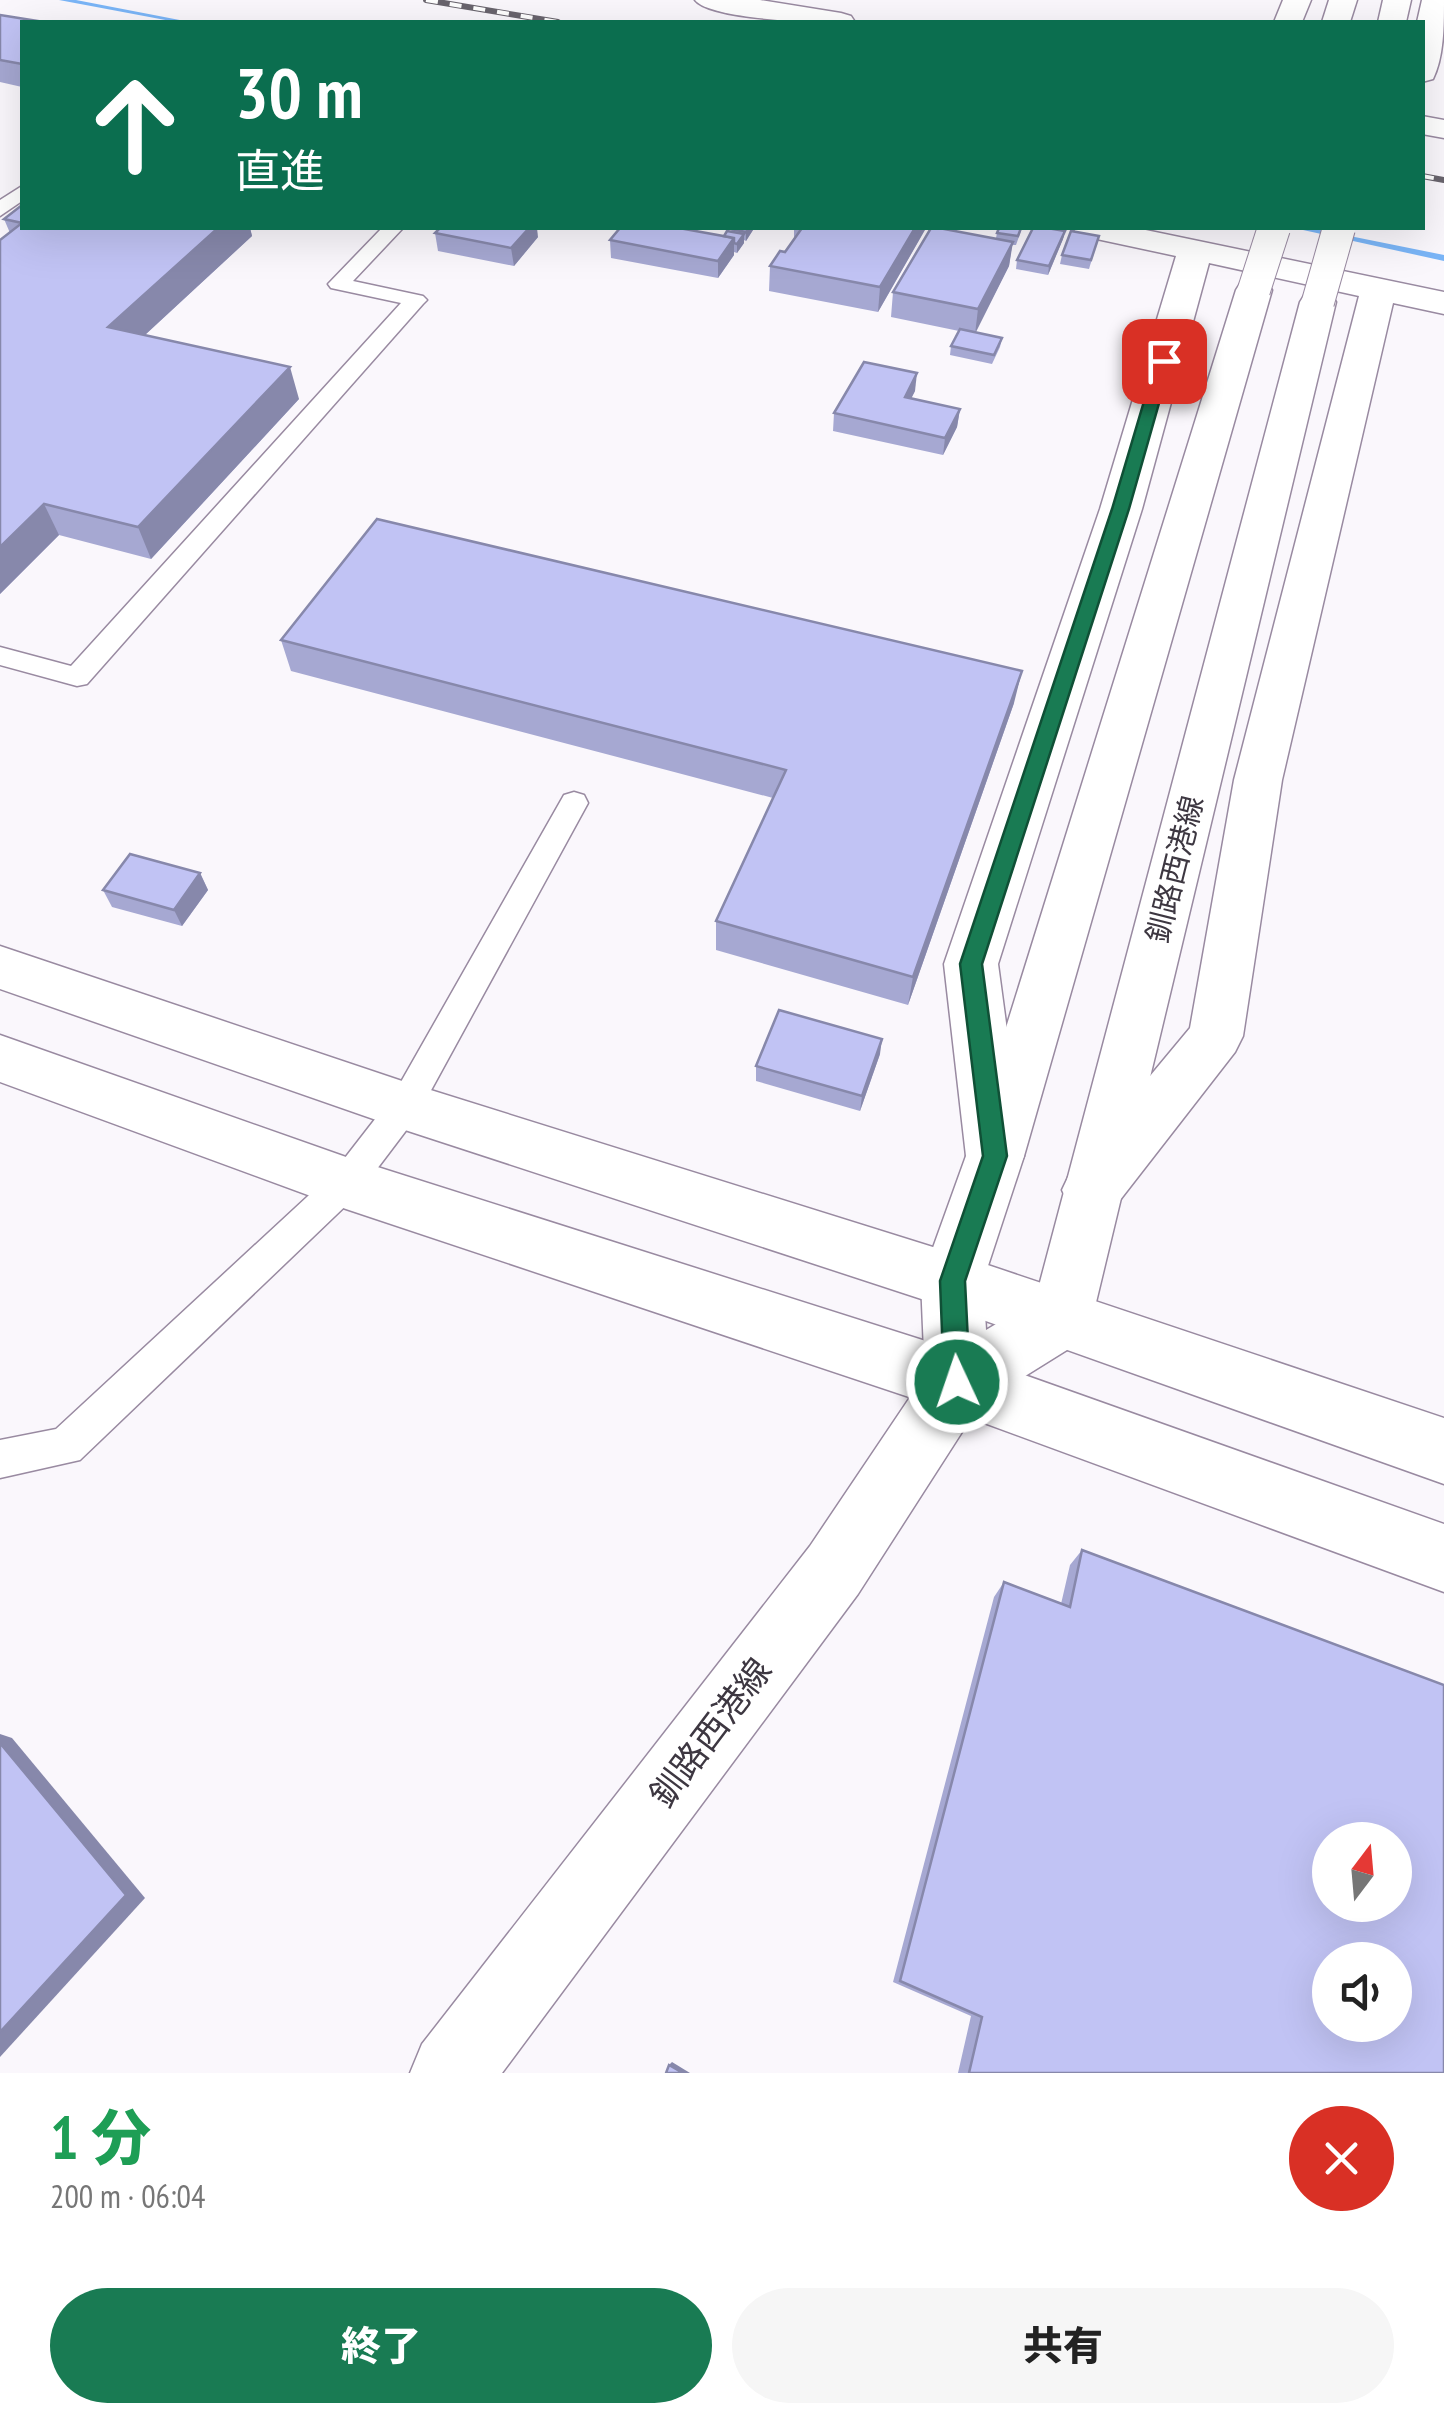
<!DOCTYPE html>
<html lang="ja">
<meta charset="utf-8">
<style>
body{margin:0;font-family:"PT Sans Narrow","Noto Sans JP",sans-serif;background:#f6f6f6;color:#222;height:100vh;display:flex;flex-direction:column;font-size:38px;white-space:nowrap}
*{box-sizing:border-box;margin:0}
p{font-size:32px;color:#767676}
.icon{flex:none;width:55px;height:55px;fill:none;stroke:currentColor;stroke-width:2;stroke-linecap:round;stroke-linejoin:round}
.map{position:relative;height:2073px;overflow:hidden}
.panel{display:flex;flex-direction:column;background:#fff;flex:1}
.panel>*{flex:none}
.banner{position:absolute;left:20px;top:20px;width:1405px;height:210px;border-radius:0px;box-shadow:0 10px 40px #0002;background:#0b6e4f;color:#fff;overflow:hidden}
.needle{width:65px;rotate:16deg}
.tools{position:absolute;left:1312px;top:1822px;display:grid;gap:20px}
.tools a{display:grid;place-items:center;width:100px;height:100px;border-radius:50%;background:#fff;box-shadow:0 10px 40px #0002;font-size:50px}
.pin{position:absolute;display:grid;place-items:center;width:85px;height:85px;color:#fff;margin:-42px;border-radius:20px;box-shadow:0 5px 15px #0006}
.me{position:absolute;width:110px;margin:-55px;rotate:357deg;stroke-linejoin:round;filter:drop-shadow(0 0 8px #0008)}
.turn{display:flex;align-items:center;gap:35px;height:210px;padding:0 50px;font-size:45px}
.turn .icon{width:130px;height:130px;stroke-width:2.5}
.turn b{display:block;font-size:70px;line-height:85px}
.round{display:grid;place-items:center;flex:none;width:105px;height:105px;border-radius:52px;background:#f6f6f6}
.overview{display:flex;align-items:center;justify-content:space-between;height:170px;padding:0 50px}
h1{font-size:60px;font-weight:800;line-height:75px;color:#1e9e55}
.primary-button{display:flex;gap:20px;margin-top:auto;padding:20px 50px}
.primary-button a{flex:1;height:115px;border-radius:60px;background:#197b53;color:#fff;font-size:40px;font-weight:800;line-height:115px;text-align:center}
.primary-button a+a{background:#f6f6f6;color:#222}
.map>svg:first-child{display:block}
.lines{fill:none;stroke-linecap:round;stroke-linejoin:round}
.stream{fill:#7ab5f7;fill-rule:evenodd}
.service-casing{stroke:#998aa1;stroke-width:3}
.minor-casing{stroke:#998aa1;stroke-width:3}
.tertiary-casing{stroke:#998aa1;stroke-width:3}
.secondary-casing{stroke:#998aa1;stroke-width:3}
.service{fill:#fff;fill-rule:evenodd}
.minor{fill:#fff;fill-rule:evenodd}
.tertiary{fill:#fff;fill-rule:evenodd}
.secondary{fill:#fff;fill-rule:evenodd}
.rail-casing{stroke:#69646d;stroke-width:6}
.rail{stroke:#fff;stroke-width:4;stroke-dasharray:12;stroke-linecap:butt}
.secondary-bridge-casing{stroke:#998aa1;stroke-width:34;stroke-linecap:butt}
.secondary-bridge{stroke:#fff;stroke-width:32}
.wall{fill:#a6a8d2}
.shaded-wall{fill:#8788ab}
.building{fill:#c1c3f4;stroke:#8788ab;stroke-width:2.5;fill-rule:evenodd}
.route{fill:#197b53;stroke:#105036;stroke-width:2.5}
.labels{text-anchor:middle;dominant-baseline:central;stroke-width:8;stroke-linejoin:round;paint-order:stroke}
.street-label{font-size:30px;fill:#3d3741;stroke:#fff}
.near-street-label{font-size:35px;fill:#3d3741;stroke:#fff}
</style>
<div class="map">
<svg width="1444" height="2073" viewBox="0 0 1444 2073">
<rect width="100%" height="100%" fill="#faf7fc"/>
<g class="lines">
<!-- stream -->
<g class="stream">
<path d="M59,0H76L190,22H176Z"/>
<path d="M1294,228H1310L1444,255V261Z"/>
</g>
<defs>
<g id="service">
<path d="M22,186V201L0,216V200Z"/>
<path d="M382,228H403L353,281L423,296L427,300L423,304L87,684L77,686L0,665V647L71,666L401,303L331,288L328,284Z"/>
<path d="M574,792L584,795L588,803L417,1116L358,1194L80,1460L0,1478V1440L56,1429L334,1172L393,1096L564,795Z"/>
</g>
<g id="minor">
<path d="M695,0H760L841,13L851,16L855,22C828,24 710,20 695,0Z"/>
<path d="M1422,116L1444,120V138L1422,134Z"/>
<path d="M1073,228H1136L1444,292V314L1393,303L1282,780L1243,1036L1235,1052L1113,1209L1092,1216L1071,1209L1062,1190L1071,1171L1190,1028L1234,780L1359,296L1209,263L1142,509L998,964L1024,1156L1016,1174L995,1181L974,1174L966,1156L944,964L1100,509L1176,256L1078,235Z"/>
</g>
<g id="tertiary">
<path d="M1283,0H1311L1302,22H1274Z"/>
<path d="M1422,0H1444C1444,25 1444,57 1433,79L1422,82V22H1417Z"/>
<path d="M0,946L405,1082L952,1253L1444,1418V1484L952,1309L405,1130L0,989Z"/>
<path d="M0,1035L346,1157L957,1351L1444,1524V1592L957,1413L346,1209L0,1082Z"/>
</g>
<g id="secondary">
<path d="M1329,0H1357L1350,22H1322Z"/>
<path d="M1383,0H1411L1406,22H1378Z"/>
<path d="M1254,279L1267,282L1272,290L1024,1156L983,1281L986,1330L1035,1301L1300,302L1305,294L1318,291L1331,294L1336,302L1092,1319L1083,1340L980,1404L858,1594L502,2073H410L422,2044L810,1546L925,1375L921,1281L966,1156L1236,290L1241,282Z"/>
</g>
</defs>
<!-- service casing -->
<use href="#service" class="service-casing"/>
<!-- minor casing -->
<use href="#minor" class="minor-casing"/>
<!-- tertiary casing -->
<use href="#tertiary" class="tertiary-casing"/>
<!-- secondary casing -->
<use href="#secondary" class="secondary-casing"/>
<!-- service -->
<use href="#service" class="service"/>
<!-- minor -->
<use href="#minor" class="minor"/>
<!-- tertiary -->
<use href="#tertiary" class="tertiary"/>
<!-- secondary -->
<use href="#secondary" class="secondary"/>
<defs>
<g id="rail">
<path d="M426,0L558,22"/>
<path d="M1422,176L1444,180"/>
</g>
</defs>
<!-- rail casing -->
<use href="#rail" class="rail-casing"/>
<!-- rail -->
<use href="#rail" class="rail"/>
<defs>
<g id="secondary-bridge">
<path d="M1254,290L1274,228"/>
<path d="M1318,302L1339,228"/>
</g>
</defs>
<!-- secondary-bridge casing -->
<use href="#secondary-bridge" class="secondary-bridge-casing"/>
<!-- secondary-bridge -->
<use href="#secondary-bridge" class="secondary-bridge"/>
</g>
<!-- wall -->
<g class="wall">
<path d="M0,15L22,22V87L0,82Z"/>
<path d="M22,205V228H250L252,236L145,335L299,399L151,559L59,535L0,594L10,233L4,219Z"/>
<path d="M732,228H753V230L746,241L744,240V243L737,253L734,252V255L718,278L611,258L610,240L724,236L731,232Z"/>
<path d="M794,228H926L878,312L769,291L770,266L785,252L794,239Z"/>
<path d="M1022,228L1016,245H1012L1009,266L975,332L1002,338L1000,347L992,364L950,355L951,346L959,331L891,317L893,292L996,238L997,233Z"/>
<path d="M1065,231L1063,239L1048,275L1016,269L1017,260Z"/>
<path d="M435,233L538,237L514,266L438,251Z"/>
<path d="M1099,236L1089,269L1060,264L1062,255Z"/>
<path d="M915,391L911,398L960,409L957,427L943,455L833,431L834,413Z"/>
<path d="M281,640L1014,703L908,1005L716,950V921L773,798L291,671Z"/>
<path d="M200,873L208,890L182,926L112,907L103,890Z"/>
<path d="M880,1054L860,1111L756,1081V1066Z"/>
<path d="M1082,1550L1444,2073H958L971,2016L893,1982L994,1597L1004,1582L1061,1604L1070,1565Z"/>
</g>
<!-- shaded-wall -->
<g class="shaded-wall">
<path d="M218,228H250L252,236L120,358L108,327Z"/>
<path d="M529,228H537L538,237L514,266L511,248Z"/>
<path d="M749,228H753V230L746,241V232Z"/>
<path d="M915,228H926L878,312L880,287Z"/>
<path d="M1065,231L1063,239L1048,275L1049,266Z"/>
<path d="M744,234V243L737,253V244Z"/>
<path d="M734,238V255L718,278V261Z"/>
<path d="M1013,242L1009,266L975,334L978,309Z"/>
<path d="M290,367L299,399L151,559L138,527Z"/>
<path d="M917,373L915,391L903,415L905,397Z"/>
<path d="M960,409L957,427L943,455L945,438Z"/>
<path d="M44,504L59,535L0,594V547Z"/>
<path d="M1022,671L1014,703L908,1005L913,977Z"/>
<path d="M200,873L208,890L182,926L174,910Z"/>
<path d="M882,1039L880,1054L860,1111L862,1096Z"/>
<path d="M0,1734L12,1738L145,1898L0,2057Z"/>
<path d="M672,2062L690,2073H683L669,2065Z"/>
</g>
<!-- building -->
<g class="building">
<path d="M0,15L44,22H22V64L0,60Z"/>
<path d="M22,205V228H218L108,327L290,367L138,527L44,504L0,547V240L22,223L4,219Z"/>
<path d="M440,228H529L511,248L435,233Z"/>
<path d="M620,228H679L734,238L718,261L610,240Z"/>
<path d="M732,228H749L746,232L731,229Z"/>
<path d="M802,228H915L880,287L770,266L780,251L785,252Z"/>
<path d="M931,228H939L1013,242L978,309L893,292Z"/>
<path d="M999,228H1021L1018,236L997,233Z"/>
<path d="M1033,228H1047L1065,231L1049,266L1017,260Z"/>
<path d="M727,231L744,234L737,244L734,243V238L724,236Z"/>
<path d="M1071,231L1099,236L1091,260L1062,255Z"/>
<path d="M960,329L1002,338L994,355L951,346Z"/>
<path d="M864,362L917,373L905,397L960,409L945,438L834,413Z"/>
<path d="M377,519L1022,671L913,977L716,921L786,770L281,640Z"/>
<path d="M130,854L200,873L174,910L103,890Z"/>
<path d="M779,1010L882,1039L862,1096L756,1066Z"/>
<path d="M1082,1550L1444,1685V2073H969L982,2017L900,1981L1004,1582L1070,1607ZM1330,1840H1395V1905H1330ZM1330,1960H1395V2025H1330Z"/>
<path d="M0,1743L126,1895L0,2032Z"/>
<path d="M669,2065L683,2073H666Z"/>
</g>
<!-- route -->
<path class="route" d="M1164,356L1171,361L1129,509L982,964L1007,1156L965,1281L970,1382L967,1392L957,1395L948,1392L944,1382L940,1281L983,1156L960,964L1112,509L1156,361Z"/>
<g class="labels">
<!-- street labels -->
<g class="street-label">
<text transform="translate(1174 869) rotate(-76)">釧路西港線</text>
</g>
<!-- near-street labels -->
<g class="near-street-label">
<text transform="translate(710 1732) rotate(-53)">釧路西港線</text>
</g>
</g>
</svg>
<div class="tools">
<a><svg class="needle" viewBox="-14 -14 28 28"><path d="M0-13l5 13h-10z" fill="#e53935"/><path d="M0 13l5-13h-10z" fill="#767676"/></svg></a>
<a><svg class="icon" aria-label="sound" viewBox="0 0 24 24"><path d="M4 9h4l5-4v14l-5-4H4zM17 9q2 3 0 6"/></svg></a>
</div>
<div class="pin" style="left:1164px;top:361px;background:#d93025"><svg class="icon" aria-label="arrive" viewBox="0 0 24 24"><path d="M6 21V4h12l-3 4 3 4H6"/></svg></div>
<svg class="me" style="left:957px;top:1382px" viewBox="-20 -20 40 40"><circle r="17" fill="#197b53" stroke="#fff" stroke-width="3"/><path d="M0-11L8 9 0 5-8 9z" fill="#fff"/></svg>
<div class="banner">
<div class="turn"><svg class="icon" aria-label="ahead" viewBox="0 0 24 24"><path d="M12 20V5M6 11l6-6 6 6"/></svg><div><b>30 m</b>直進</div></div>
</div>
</div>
<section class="panel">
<div class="overview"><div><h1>1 分</h1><p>200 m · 06:04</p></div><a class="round" style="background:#d93025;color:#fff"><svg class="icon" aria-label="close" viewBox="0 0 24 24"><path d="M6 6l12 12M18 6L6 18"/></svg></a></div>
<div class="primary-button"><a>終了</a><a>共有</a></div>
</section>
